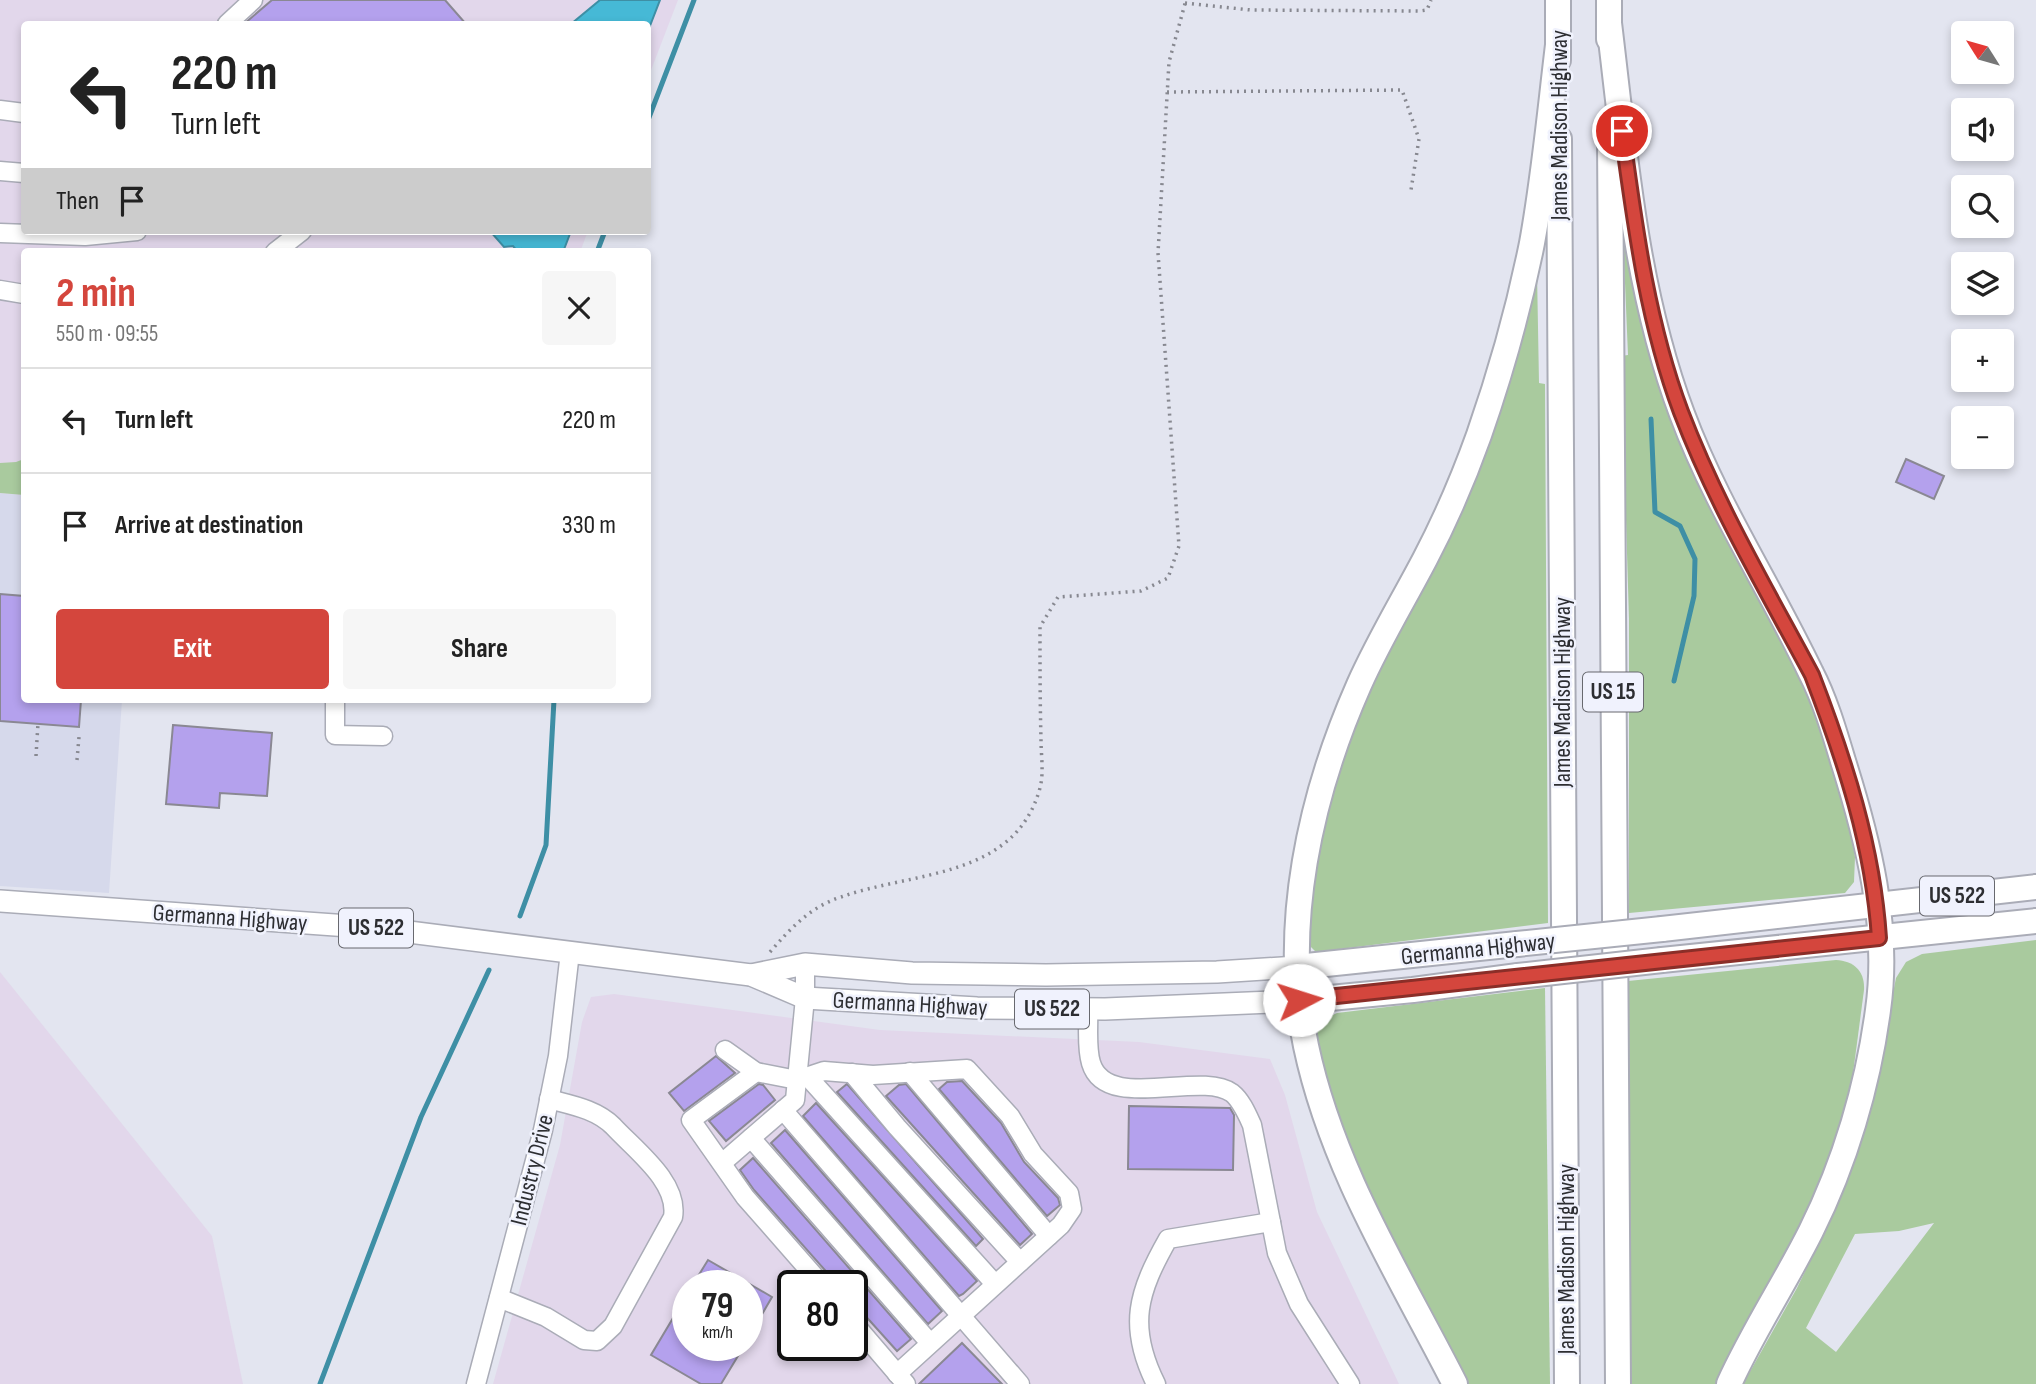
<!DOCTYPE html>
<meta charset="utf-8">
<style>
body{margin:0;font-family:"Sofia Sans Condensed",sans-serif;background:#f6f6f6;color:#222;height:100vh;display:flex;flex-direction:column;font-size:26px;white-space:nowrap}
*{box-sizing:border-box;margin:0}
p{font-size:23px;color:#767676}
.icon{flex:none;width:38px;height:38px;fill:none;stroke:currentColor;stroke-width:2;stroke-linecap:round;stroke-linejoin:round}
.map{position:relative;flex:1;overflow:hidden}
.drawer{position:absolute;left:21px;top:248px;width:630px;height:455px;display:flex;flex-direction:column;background:#fff;border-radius:7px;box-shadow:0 4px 10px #0003}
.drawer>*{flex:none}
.guide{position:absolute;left:21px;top:21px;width:630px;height:214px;border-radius:7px;box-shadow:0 4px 10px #0003;background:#fff;color:#222;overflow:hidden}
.needle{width:46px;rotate:307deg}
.fabs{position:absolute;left:1951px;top:21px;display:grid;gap:14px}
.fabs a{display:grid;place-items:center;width:63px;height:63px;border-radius:7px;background:#fff;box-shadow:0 4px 10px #0003;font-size:35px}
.speed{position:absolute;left:672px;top:1270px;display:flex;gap:14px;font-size:35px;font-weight:700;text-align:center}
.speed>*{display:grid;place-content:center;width:91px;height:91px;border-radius:50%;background:#fff;box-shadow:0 4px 10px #0003;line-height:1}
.speed small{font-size:18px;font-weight:400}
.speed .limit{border:4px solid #111;border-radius:10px;background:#fff;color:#111}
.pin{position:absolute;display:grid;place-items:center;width:60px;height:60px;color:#fff;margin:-30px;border:4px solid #fff;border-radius:50%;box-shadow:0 2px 7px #0007}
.me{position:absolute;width:77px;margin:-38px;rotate:85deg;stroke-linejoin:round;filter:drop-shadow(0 0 5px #0008)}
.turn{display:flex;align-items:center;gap:24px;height:147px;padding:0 35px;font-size:32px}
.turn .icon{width:91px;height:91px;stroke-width:2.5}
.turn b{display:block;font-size:49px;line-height:60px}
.then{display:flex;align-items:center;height:66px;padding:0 35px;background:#0003;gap:14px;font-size:26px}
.round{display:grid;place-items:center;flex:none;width:74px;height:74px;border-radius:7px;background:#f6f6f6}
.head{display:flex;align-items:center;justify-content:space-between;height:119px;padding:0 35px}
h1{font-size:42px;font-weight:700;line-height:52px;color:#d4463d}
.primary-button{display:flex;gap:14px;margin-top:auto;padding:14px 35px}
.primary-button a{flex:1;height:80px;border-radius:7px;background:#d4463d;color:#fff;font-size:28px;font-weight:700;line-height:80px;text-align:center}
.primary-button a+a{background:#f6f6f6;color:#222}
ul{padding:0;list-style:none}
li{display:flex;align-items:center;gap:21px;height:105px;padding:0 35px;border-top:2px solid #e0e0e0}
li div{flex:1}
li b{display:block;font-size:26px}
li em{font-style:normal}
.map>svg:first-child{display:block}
.built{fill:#d6d9eb}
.industrial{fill:#e2d7eb;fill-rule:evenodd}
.green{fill:#a9ca9e;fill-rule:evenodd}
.water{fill:#46b9d6;stroke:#3e8fa5;stroke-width:2}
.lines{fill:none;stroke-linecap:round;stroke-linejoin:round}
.stream{stroke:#3e8fa5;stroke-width:5}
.building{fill:#b4a1ed;stroke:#8a8893;stroke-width:2}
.minor-casing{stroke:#aaacb7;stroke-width:21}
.major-casing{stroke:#aaacb7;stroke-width:24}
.highway-casing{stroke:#aaacb7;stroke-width:28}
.path{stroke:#878890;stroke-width:3.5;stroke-dasharray:2 5;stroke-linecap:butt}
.minor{stroke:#fff;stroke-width:18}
.major{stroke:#fff;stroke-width:21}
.highway{stroke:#fff;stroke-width:24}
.highway-bridge-casing{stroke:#aaacb7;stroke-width:28;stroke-linecap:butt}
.highway-bridge{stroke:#fff;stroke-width:24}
.route-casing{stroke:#8a2e28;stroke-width:18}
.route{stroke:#d4463d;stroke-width:12}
.labels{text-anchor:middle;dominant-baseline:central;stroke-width:5;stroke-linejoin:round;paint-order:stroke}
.shield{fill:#f0f2fd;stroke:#68696f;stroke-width:2}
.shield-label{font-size:23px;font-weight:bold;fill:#2d2e32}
.street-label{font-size:24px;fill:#2d2e32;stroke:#f0f2fd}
</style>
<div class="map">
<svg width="2036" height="1384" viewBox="0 0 2036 1384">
<rect width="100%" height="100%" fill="#e3e5f0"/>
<!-- built -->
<path class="built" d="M0,493L24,495V700H122L109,893L0,886Z"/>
<!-- industrial -->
<g class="industrial">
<path d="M0,0H678L648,78V24H24V231H588L580,252H24V495L0,493Z"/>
<path d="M0,972L212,1236L243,1384H0Z"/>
<path d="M614,994L880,1030L1139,1042L1270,1059L1285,1095L1317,1212L1399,1384H493L560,1145L582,1022L591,997ZM688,1286H747V1346H688ZM793,1286H852V1346H793Z"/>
</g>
<!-- green -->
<g class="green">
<path d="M1623,235H1628L1633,268L1816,704L1848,816L1855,857L1854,882L1845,893L1629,913V619L1621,356L1628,355Z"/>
<path d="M1537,272L1539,383L1545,384L1548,923L1316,952L1309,945L1314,859L1331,780Z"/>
<path d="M24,459V495L0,493V463L16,462Z"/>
<path d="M2036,940V1384H1743L1797,1288L1833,1214L1886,1028L1896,978L1906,962L1922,954ZM1934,1223L1836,1352L1806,1328L1855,1234L1899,1231Z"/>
<path d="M1836,960C1854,961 1865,971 1864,990L1852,1081L1841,1128L1815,1199L1717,1384H1631L1628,981Z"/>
<path d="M1545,988L1550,1384H1465L1387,1240L1337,1125L1315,1034L1322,1020L1337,1013Z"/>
</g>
<!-- water -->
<g class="water">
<path d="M600,0H660L648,31V24H571Z"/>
<path d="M490,231H571L563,252H527L522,249L518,252L513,246L504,247Z"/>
</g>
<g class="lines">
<!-- stream -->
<g class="stream">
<path d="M648,120L694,0"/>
<path d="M597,252L605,231"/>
<path d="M1651,419L1655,512L1680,526L1695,559L1694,596L1674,681"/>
<path d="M520,916L546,845L554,700"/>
<path d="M320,1384L421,1117L489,970"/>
</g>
</g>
<!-- building -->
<g class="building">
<path d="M272,0H445L466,24H244Z"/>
<path d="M1906,459L1944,476L1934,499L1896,482Z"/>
<path d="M0,594L24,596V700H81L79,727L0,721Z"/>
<path d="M173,725L272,733L267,796L220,793L219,808L166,804Z"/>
<path d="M716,1056L735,1073L684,1111L669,1093Z"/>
<path d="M962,1081L1001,1123L1024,1162L1058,1198L1060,1205L1047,1216L939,1089L947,1082Z"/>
<path d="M759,1084L763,1085L775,1100L726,1141L709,1121Z"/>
<path d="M847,1084L983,1239L976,1246L837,1092Z"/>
<path d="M906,1084L1032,1234L1020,1245L886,1096L899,1085Z"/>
<path d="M816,1103L977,1281L963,1294L959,1296L803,1116Z"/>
<path d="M1129,1106L1230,1108L1234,1115L1233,1170L1128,1169Z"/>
<path d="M785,1130L942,1311L928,1324L771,1143Z"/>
<path d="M753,1158L911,1339L897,1351L852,1301V1286H839L754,1190L740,1170Z"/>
<path d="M708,1260L772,1297L747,1340V1286H692Z"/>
<path d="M688,1293V1346H744L721,1384H701L651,1355Z"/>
<path d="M962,1343L1002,1384H919Z"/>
</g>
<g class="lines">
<defs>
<g id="minor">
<path d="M227,24L253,0"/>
<path d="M0,110L24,113"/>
<path d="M0,171L24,173"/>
<path d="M0,233L85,236L137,231"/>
<path d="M275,252L302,231"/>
<path d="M0,290L24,294"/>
<path d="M335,700V735L383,736"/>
<path d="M1088,1009C1089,1026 1086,1047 1091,1063C1106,1113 1200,1070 1232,1093C1241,1100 1247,1114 1252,1125L1277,1253L1299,1304L1350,1384"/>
<path d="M725,1050L756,1072L797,1080L824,1071L873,1075L967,1069L1010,1116L1033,1154L1069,1193L1072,1209L1061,1225L897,1374"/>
<path d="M756,1072L691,1120L745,1197L823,1286"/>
<path d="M910,1072L1049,1236"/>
<path d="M852,1073L897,1127L1020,1262"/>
<path d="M808,1077L995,1284"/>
<path d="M783,1110L1020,1384"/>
<path d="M751,1138L930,1343"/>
<path d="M722,1163L795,1100L805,998V964"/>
<path d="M499,1298L546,1317L584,1340L597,1341L613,1326L673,1217C679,1182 635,1150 613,1126C596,1109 571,1105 549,1099"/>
<path d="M852,1321L906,1384"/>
<path d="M476,1384L543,1130L558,1056L570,952"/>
<path d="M1156,1384C1127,1326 1138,1292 1168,1239L1271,1222"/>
</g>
<g id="major">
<path d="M0,901L377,928L751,975L805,998L977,1008L1105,1009L1299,1001"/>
<path d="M751,975L805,964L912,973L1046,975L1217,972L1297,967"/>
</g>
<g id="highway">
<path d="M1558,0V60"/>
<path d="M1609,0V39"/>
<path d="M1609,23C1625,154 1635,289 1682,414C1716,505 1769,585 1811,673C1825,700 1834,731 1843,761C1868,840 1890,926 1878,1010C1868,1085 1845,1163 1811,1231C1785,1283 1753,1331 1729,1384"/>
<path d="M1559,139L1567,1384"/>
<path d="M1610,139L1618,1384"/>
<path d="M1662,929L2036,887"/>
<path d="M1662,960L2036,921"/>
<path d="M1297,967L1517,944"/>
<path d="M1299,1001L1413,990L1518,976"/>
<path d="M1455,1384C1399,1274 1332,1169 1306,1046C1281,926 1310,796 1359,685C1378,642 1403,601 1425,559C1446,519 1464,477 1479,435C1501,372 1519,308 1532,243C1544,178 1550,111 1558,45"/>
</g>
</defs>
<!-- minor casing -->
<use href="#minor" class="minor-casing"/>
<!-- major casing -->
<use href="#major" class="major-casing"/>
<!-- highway casing -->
<use href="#highway" class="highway-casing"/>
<!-- path -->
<g class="path">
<path d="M1185,3L1251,10L1420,11L1427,10L1431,0"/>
<path d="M1167,92L1402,90L1419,139L1411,190"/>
<path d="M36,756L38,723"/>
<path d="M77,760L79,737"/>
<path d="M770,952C791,928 810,907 841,897C914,871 1015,879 1040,788C1044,773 1041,755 1041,740C1040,702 1040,665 1040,627L1058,597L1141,591L1168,578L1179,546L1158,253L1169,62L1186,0"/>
</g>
<!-- minor -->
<use href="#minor" class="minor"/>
<!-- major -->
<use href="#major" class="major"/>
<!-- highway -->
<use href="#highway" class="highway"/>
<defs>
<g id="highway-bridge">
<path d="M1517,944L1662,929"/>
<path d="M1518,976L1662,960"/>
</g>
</defs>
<!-- highway-bridge casing -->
<use href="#highway-bridge" class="highway-bridge-casing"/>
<!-- highway-bridge -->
<use href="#highway-bridge" class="highway-bridge"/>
</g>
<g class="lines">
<defs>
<path id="route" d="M1299,1000L1879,938C1873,846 1845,761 1812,675C1766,589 1716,504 1681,412C1647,321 1635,226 1622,131"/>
</defs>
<!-- route casing -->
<use href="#route" class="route-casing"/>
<!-- route -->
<use href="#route" class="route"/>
</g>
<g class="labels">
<!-- shield labels -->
<g class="shield">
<rect x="1583" y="672.5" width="60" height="39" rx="5"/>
<rect x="1920" y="876.5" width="74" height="39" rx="5"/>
<rect x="339" y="908.5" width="74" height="39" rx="5"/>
<rect x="1015" y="989.5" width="74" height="39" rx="5"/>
</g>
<g class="shield-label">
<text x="1613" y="692">US 15</text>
<text x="1957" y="896">US 522</text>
<text x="376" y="928">US 522</text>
<text x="1052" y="1009">US 522</text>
</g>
<!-- street labels -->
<g class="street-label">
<text transform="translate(1559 125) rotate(-90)">James Madison Highway</text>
<text transform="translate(1562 692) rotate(-90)">James Madison Highway</text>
<text transform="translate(230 918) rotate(4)">Germanna Highway</text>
<text transform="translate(1478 949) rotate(-6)">Germanna Highway</text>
<text transform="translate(910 1004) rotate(3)">Germanna Highway</text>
<text transform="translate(532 1170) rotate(-76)">Industry Drive</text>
<text transform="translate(1566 1259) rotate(-90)">James Madison Highway</text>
</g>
</g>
</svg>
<div class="fabs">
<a><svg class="needle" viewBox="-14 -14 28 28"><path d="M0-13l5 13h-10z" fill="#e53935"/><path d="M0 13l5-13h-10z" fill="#767676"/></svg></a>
<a><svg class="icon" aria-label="sound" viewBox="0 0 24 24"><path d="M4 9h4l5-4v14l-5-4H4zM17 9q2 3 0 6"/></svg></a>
<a><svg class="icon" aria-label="search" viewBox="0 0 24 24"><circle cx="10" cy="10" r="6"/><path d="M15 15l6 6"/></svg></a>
<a><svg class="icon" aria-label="layers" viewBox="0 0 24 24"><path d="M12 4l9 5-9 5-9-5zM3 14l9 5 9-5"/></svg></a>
<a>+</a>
<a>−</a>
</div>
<div class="speed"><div>79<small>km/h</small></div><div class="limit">80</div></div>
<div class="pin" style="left:1622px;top:131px;background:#d93025"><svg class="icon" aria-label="arrive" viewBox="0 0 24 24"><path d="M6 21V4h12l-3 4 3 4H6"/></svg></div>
<svg class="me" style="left:1299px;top:1000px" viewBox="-20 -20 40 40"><circle r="19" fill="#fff"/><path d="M0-13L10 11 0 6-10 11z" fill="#d4463d"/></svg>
<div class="guide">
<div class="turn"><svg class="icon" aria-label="left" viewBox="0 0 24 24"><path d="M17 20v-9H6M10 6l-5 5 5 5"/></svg><div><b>220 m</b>Turn left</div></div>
<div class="then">Then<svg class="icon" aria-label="arrive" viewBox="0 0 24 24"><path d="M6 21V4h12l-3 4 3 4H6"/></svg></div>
</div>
<section class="drawer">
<div class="head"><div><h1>2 min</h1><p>550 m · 09:55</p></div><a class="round"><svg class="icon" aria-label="close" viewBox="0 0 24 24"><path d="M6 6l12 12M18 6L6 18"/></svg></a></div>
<ul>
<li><svg class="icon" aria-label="left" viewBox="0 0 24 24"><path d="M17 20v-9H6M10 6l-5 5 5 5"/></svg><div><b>Turn left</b></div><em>220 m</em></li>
<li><svg class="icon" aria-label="arrive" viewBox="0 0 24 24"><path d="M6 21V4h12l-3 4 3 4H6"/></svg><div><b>Arrive at destination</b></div><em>330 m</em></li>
</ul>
<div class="primary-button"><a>Exit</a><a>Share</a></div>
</section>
</div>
